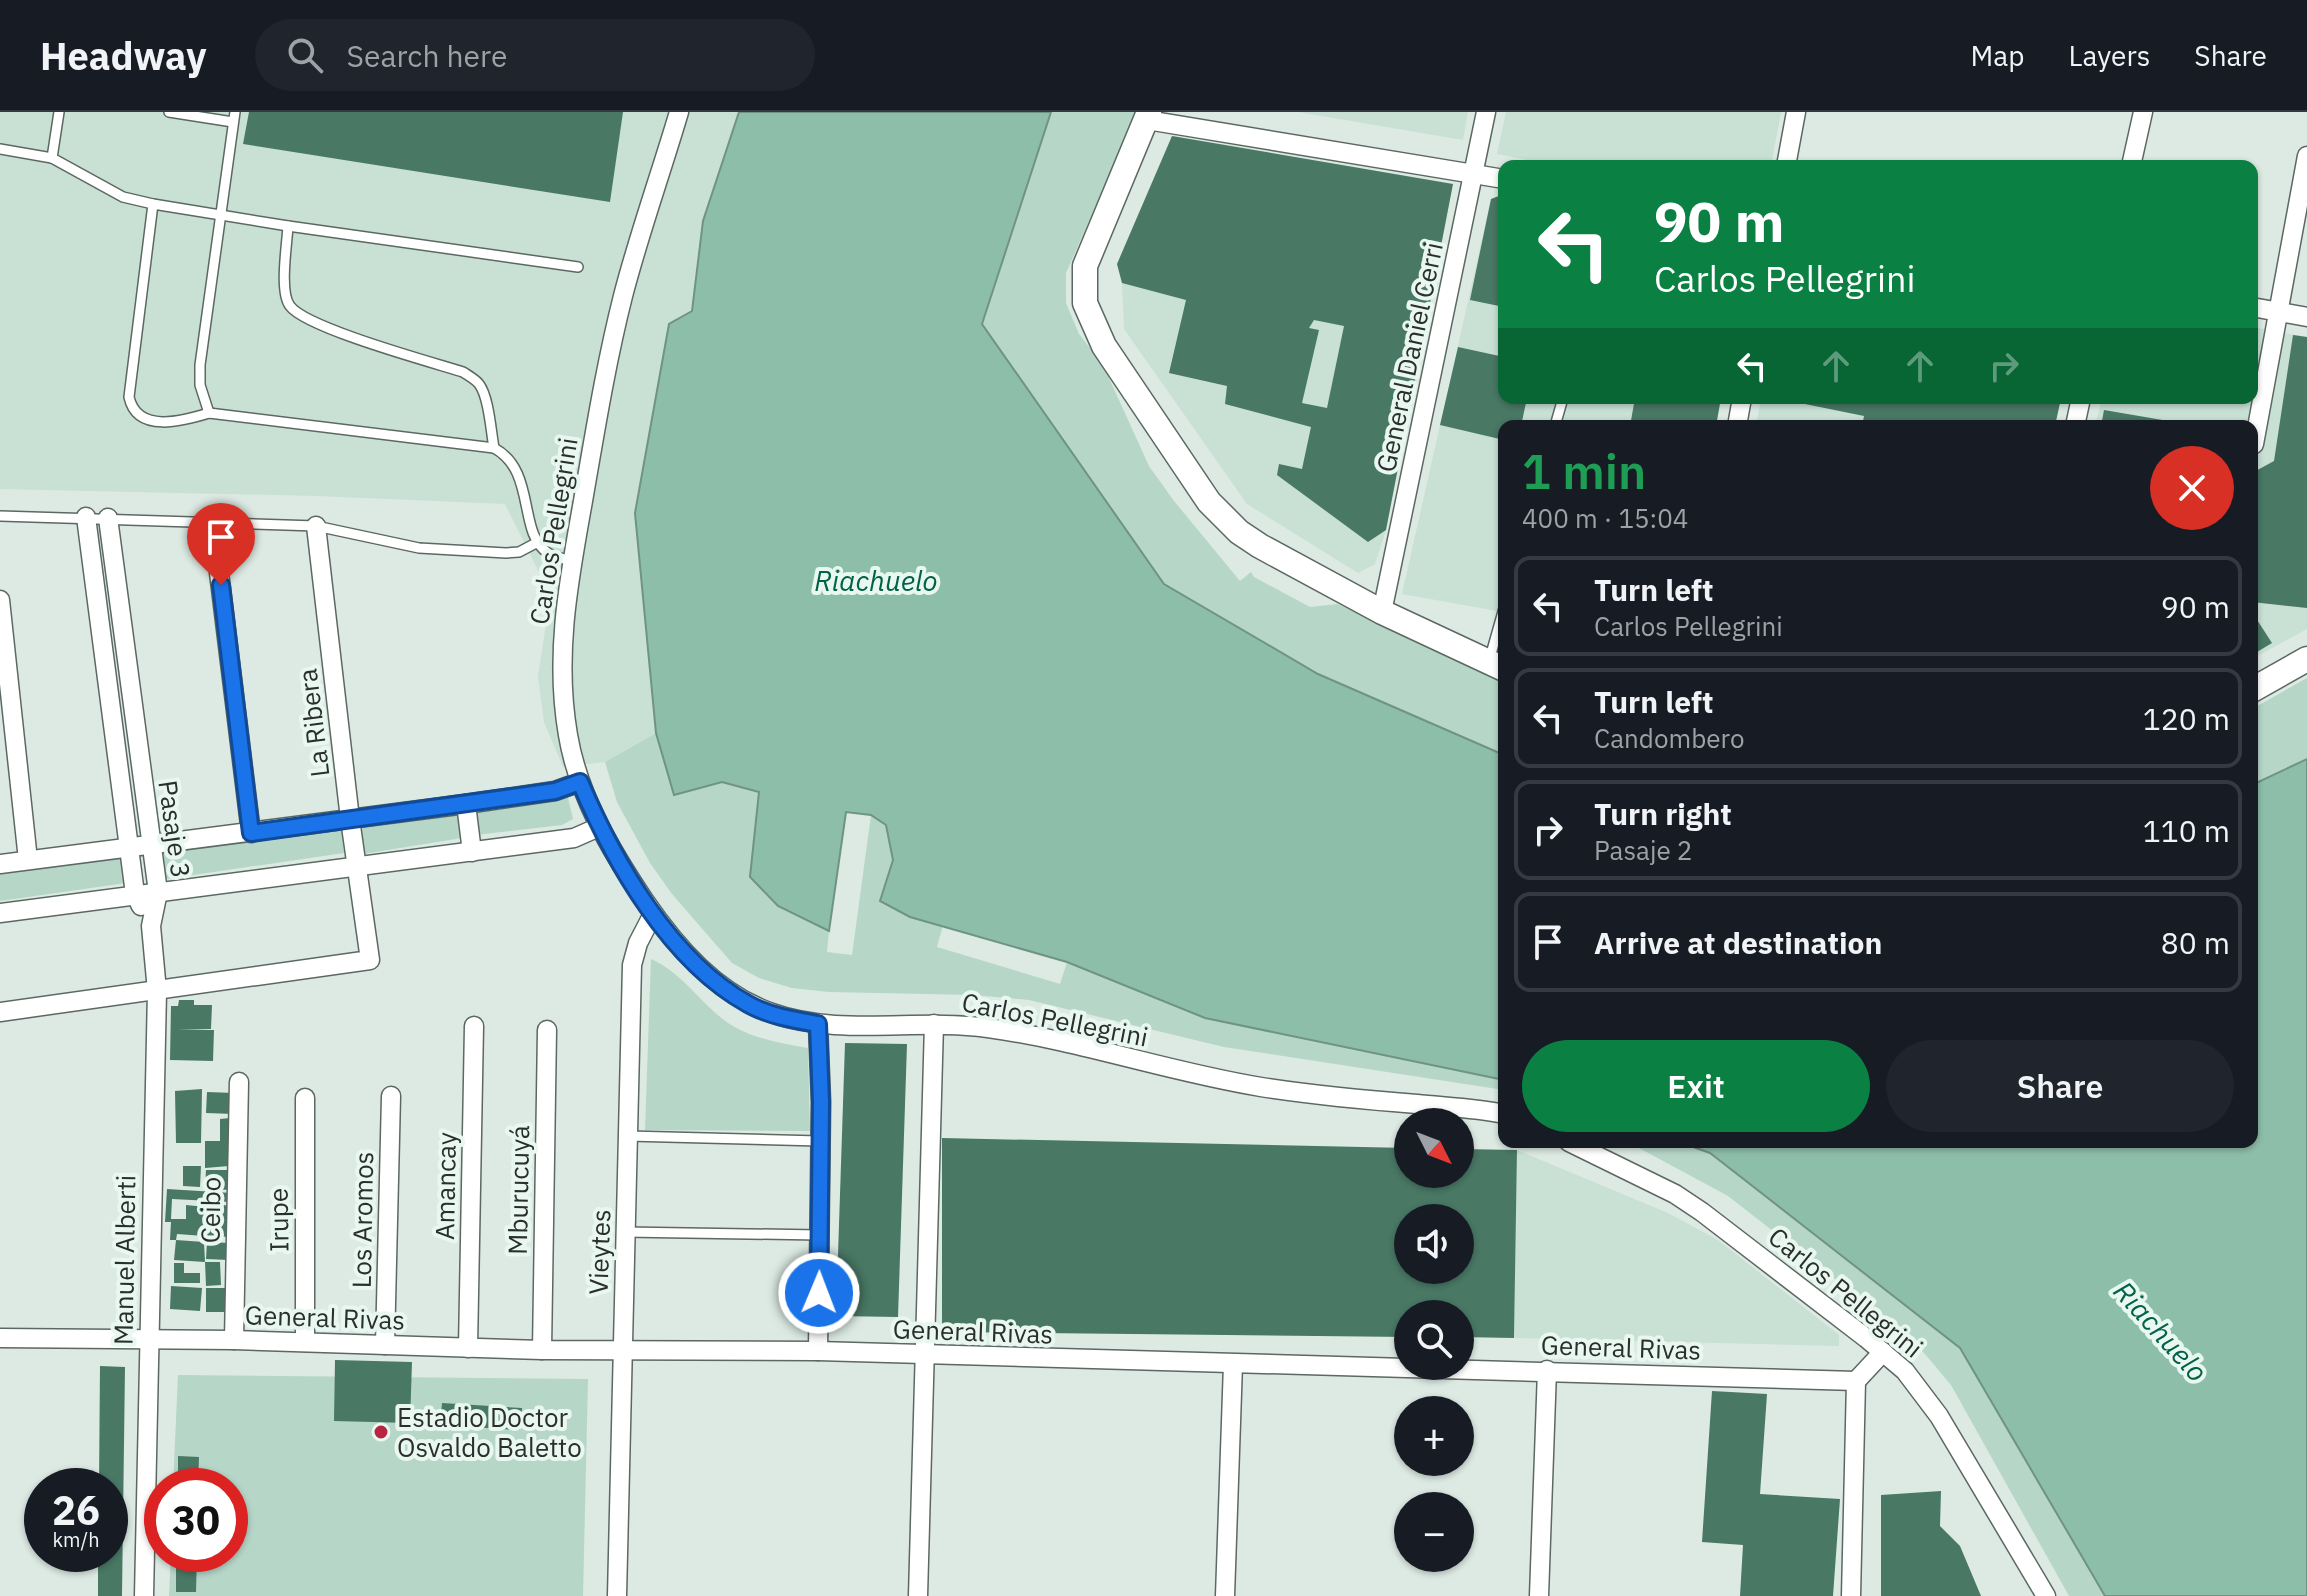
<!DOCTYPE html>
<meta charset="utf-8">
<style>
body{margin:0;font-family:"IBM Plex Sans",sans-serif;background:#20242c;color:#f1f3f6;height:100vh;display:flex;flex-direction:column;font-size:30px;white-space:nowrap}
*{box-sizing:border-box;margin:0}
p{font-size:26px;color:#9ea1a6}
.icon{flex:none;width:44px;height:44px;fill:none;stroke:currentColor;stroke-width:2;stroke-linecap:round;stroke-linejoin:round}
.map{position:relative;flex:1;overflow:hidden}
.panel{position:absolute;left:1498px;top:308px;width:760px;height:728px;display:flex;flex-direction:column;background:#171b24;border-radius:16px;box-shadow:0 2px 6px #0004}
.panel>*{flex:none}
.guide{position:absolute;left:1498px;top:48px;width:760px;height:244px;border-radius:16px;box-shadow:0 2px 6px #0004;background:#0b8043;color:#fff;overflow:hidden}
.needle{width:52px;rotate:132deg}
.buttons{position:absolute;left:1394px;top:996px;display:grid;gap:16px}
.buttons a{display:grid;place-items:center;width:80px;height:80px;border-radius:50%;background:#171b24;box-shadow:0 2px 6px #0004;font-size:40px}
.speed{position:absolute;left:24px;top:1356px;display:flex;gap:16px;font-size:40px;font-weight:700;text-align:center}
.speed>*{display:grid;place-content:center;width:104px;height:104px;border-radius:50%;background:#171b24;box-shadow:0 2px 6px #0004;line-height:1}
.speed small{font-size:20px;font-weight:400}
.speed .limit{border:12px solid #d22;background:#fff;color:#111}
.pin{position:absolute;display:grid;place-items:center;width:68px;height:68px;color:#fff;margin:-82px -34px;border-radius:50% 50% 50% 0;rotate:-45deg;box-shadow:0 0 8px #0007}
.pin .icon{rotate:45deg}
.me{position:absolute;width:88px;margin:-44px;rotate:1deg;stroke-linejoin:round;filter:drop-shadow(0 0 6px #0008)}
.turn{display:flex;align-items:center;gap:28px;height:168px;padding:0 24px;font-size:36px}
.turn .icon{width:104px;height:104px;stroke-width:2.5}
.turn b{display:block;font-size:56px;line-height:68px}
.lanes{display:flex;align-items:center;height:76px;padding:0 24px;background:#0003;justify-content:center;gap:40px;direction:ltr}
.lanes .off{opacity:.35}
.round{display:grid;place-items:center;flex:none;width:84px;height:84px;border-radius:42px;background:#20242c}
.head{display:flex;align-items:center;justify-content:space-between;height:136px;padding:0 24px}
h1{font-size:48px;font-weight:600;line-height:60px;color:#1e9e55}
.cta{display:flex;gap:16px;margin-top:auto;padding:16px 24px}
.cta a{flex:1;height:92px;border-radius:48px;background:#0b8043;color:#fff;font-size:32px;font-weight:600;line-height:92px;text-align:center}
.cta a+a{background:#20242c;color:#f1f3f6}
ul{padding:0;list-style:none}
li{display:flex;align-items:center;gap:24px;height:100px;margin:0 16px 12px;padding:0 8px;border:4px solid #363941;border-radius:16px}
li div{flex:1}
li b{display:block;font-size:30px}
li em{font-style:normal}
header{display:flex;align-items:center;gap:48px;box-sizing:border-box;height:112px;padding:0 40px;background:#171b24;border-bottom:2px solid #363941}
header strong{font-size:38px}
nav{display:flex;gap:44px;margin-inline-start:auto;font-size:28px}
.search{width:560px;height:72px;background:#20242c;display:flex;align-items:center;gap:20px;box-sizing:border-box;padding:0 28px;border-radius:44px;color:#9ea1a6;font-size:30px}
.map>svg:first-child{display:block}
.built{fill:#c9e0d5}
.green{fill:#b6d6c8}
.water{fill:#8dbea9;stroke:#6f9384;stroke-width:2}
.building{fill:#497865;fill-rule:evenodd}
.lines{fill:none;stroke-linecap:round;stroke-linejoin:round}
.lane-casing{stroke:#5c6862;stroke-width:12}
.street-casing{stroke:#5c6862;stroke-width:21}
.secondary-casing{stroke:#5c6862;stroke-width:27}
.lane{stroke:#fff;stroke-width:9}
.street{stroke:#fff;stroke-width:18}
.secondary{stroke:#fff;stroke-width:24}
.route-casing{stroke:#114b97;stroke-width:20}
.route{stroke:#1a73e8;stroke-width:14}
.poi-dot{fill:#b72541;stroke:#e9f7f1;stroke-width:3}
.labels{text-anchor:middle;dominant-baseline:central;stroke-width:8;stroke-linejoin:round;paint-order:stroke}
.street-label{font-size:26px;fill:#2a2f2d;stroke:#e9f7f1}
.poi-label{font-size:26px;fill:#2a2f2d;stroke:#e9f7f1;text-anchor:start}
.water-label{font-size:28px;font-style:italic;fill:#026247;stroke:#e9f7f1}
</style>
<header>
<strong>Headway</strong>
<div class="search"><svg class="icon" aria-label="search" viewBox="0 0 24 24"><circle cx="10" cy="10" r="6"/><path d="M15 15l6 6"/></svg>Search here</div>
<nav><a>Map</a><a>Layers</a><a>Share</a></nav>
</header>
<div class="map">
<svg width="2307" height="1484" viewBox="0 0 2307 1484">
<rect width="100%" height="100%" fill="#dceae3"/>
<!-- built -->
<g class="built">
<path d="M0,0H739L703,109L692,199L635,401L656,621L605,650L563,655L544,610L538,565L548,499L547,476L505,392L318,384L0,377Z"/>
<path d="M1298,0H1468L1463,28Z"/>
<path d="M1506,0H1781L1771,54H1560L1497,42Z"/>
<path d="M1172,24L1453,72L1386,418L1375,452L1358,461L1247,392L1124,217L1122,171L1117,152Z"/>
<path d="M1504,82V286H1721L1716,314H1504V503L1503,500L1402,482L1491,87Z"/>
<path d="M2252,215L2307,225V517L2252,547V314H2095L2102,286H2252Z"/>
<path d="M1761,286H2061L2055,314H1756Z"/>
<path d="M1517,1038L1668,1101L1718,1128L1839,1223V1234L1514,1226Z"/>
</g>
<!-- green -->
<g class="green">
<path d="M1051,0H1137L1066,161V191L1079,222L1103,253L1149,354L1174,389L1240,469L1251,460L1254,465L1310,495L1337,492L1435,536L1504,571V643L1318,562L1164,472L982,212Z"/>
<path d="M2307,566V647L2252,673V597Z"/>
<path d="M656,621L674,683L722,670L759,680L750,765L778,794L829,819L827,840L852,843L871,703L886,713L893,748L880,789L910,805L943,813L937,835L1060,872L1067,850L1205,906L1504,968V978L1224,935L1029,888L974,883L829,880L792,876L759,866L732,851L672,782L650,751L617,690L605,650Z"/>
<path d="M568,686L573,707L562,713L476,723L472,696Z"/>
<path d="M457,699L462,726L363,742L359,715Z"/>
<path d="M341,714L344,741L166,767L163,739Z"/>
<path d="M122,744L126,771L0,789V761Z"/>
<path d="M651,847C681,860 698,888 724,908C748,926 779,931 808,936L810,1019L645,1018Z"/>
<path d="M1628,1030H1679L1710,1041L1960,1236L2105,1484H2069L1951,1273L1925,1242L1885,1206L1728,1084Z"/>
<path d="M178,1263L588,1267L583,1484H169L171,1442H230V1374H173Z"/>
</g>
<!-- water -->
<g class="water">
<path d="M739,0H1051L982,212L1164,472L1318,562L1504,643V968L1205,906L1067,850L910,805L880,789L893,748L886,713L871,703L846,700L829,819L778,794L750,765L759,680L722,670L674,683L656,621L635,401L669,212L692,199L703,109Z"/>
<path d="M2307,647V1484H2105L1960,1236L1710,1041L1679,1030H2252V673Z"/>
</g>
<!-- building -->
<g class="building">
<path d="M249,0H623L610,90L243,32Z"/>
<path d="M1172,24L1453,72L1386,418L1368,430L1277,363L1279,352L1302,357L1311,315L1225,292L1227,274L1169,261L1186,188L1122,171L1117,152ZM1314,208L1344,214L1327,296L1302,291L1319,218L1309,216Z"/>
<path d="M1504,82V195L1470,188L1491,87Z"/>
<path d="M2293,223L2307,225V496L2252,490V361L2274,349Z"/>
<path d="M1458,235L1504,245V286H1527L1521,314H1504V328L1440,313Z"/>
<path d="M1635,286H1721L1716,314H1630Z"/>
<path d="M1801,286H2061L2055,314H1862L1864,304L1800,291Z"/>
<path d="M2104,298L2186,312V314H2101Z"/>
<path d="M2252,500L2272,531L2252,543Z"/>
<path d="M179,888H194V893H212L211,917L177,918H214L213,949L170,948L171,894H178Z"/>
<path d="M845,931L907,932L898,1205L836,1204Z"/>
<path d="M202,977L201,1031H176L175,979Z"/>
<path d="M207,980L235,981L234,1002L206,1001Z"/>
<path d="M230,1006L229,1054L205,1056V1029H220V1007Z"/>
<path d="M942,1026L1408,1036V1062H1460V1037L1517,1038L1514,1226L1460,1225V1202H1408V1225L942,1220ZM1408,1106H1460V1158H1408Z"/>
<path d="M183,1054H201L200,1075L183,1074Z"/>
<path d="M206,1058H233V1078L205,1077Z"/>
<path d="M167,1077L232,1081L231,1090L172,1087L171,1107H186V1093L206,1095L204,1124L177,1122L176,1128H170L171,1110H165Z"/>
<path d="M209,1092L234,1094L232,1125L207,1124Z"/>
<path d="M176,1128L204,1130L205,1150L174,1148Z"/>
<path d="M207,1130L230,1131L229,1148L206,1147Z"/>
<path d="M205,1150H220L221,1173L206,1174Z"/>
<path d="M174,1151H184V1161H200V1171H174Z"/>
<path d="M171,1174L202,1176L200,1199L170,1197Z"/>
<rect x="206" y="1176" width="28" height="24"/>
<path d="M335,1248L412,1250L410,1311L334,1309Z"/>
<path d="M100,1254L125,1255L122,1484H98V1442H110V1374H99Z"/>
<path d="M1712,1279L1767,1282L1760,1382L1840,1387L1833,1484H1740L1743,1433L1702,1430Z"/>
<path d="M442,1291L522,1296L520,1318L440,1313Z"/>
<path d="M178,1344L199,1345L198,1374H178Z"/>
<path d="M1941,1379L1940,1414L1960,1434L1981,1484H1881V1383Z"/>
<path d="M176,1442H197L196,1480H176Z"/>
</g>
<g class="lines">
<defs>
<g id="lane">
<path d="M59,0L52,46L123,85L153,92L288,114L578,155"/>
<path d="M169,0L233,10"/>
<path d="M0,37L52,46"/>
<path d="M153,92L129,285C137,322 183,309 209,301L494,336C537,359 517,421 548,441C554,445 565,447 572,449"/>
<path d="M288,114C287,133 279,180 290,194C306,216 431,250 463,260C469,264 475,267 479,272C489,285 491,320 494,336"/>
<path d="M209,301L200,273V253L235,0"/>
<path d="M1555,314L1563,286"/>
<path d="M0,404L316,414L419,436L506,441L519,440L538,430"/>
<path d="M1489,549L1504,496"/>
<path d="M628,1024L819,1029"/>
<path d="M625,1120L819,1123"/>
</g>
<g id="street">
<path d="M679,0C661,61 639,122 623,184C606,251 595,320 583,389C569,467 554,543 568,623C578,683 610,737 644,788C676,835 717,882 772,901C839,925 918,906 988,916C1081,929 1169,960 1261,975C1313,983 1365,988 1417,992C1446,995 1476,996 1504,1002"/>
<path d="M1147,8L1504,67"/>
<path d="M1786,54L1796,0"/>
<path d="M2131,54L2143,0"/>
<path d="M2252,195L2307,205"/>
<path d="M1737,314L1742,286"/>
<path d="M2075,314L2081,286"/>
<path d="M2254,332L2307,44"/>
<path d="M86,405L135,782L141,794"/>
<path d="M108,406L158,780L151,814L157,879L144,1484"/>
<path d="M213,412L251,721"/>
<path d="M0,488L28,748"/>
<path d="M1382,500L1486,0"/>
<path d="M466,692L472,740"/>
<path d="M0,752L466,692L555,679L580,670"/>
<path d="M0,801L574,726L599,715"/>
<path d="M0,900L370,848L350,707L316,414"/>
<path d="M305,986V1230"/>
<path d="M1569,1030L1675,1082L1702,1100L1866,1226L1905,1259L1939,1304L2046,1484"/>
<path d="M0,1226L234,1228L542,1238L818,1239L1856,1269L1883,1240"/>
<path d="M234,1228L239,970"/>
<path d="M385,1233L391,984"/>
<path d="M468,1236L474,914"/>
<path d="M542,1238L547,918"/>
<path d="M818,1239L821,990L818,912"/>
<path d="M617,1484L632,853L638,831L653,802"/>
<path d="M918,1484L934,912"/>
<path d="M1225,1484L1233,1252"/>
<path d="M1539,1484L1547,1258"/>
<path d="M1851,1484L1856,1269"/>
</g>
<g id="secondary">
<path d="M1149,0L1085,154V191L1104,234L1209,390L1239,420L1260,434L1382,500L1504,557"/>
<path d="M2252,578L2307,547"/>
</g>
</defs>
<!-- lane casing -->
<use href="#lane" class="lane-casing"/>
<!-- street casing -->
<use href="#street" class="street-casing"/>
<!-- secondary casing -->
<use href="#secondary" class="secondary-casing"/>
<!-- lane -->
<use href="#lane" class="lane"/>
<!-- street -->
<use href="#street" class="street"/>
<!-- secondary -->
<use href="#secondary" class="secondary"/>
</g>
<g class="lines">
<defs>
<path id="route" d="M221,473L251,721L555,679L580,670C614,750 670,849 748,892C769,904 795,908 818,912L821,990L819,1181"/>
</defs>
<!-- route casing -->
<use href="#route" class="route-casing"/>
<!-- route -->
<use href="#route" class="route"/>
</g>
<!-- markers -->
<circle class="poi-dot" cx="381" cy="1320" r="8"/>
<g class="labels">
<!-- street labels -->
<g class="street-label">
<text transform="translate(1409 245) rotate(-78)">General Daniel Cerri</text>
<text transform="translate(553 419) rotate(-81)">Carlos Pellegrini</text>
<text transform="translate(313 611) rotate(-97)">La Ribera</text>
<text transform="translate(175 717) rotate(82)">Pasaje 3</text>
<text transform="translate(1055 907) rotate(11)">Carlos Pellegrini</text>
<text transform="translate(445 1074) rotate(-89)">Amancay</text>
<text transform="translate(518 1078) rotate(-89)">Mburucuyá</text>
<text transform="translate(210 1098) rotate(-89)">Ceibo</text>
<text transform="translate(278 1108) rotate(-91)">Irupe</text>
<text transform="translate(362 1108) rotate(-89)">Los Aromos</text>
<text transform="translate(599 1140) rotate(-88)">Vieytes</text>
<text transform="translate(124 1148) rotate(-89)">Manuel Alberti</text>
<text transform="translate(1846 1180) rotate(39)">Carlos Pellegrini</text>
<text transform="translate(325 1205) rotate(2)">General Rivas</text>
<text transform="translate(973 1219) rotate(2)">General Rivas</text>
<text transform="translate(1621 1235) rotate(2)">General Rivas</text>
</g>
<!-- poi labels -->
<g class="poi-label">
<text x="397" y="1305">Estadio Doctor<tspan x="397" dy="30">Osvaldo Baletto</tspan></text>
</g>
<!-- water labels -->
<g class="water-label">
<text x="876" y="468">Riachuelo</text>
<text transform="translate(2161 1219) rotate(48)">Riachuelo</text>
</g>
</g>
</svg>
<div class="buttons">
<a><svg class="needle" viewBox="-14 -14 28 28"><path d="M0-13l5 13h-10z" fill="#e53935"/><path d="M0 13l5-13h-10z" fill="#9ea1a6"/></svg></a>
<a><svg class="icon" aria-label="sound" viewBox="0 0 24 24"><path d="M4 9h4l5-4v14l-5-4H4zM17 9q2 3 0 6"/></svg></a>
<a><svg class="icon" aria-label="search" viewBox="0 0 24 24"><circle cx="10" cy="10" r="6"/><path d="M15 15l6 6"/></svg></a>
<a>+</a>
<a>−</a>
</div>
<div class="speed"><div>26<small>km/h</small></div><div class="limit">30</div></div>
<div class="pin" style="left:221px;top:473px;background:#d93025"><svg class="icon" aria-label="arrive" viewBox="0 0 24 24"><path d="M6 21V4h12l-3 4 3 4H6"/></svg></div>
<svg class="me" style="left:819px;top:1181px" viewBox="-20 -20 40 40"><circle r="17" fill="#1a73e8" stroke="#fff" stroke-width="3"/><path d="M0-11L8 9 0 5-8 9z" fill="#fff"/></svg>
<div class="guide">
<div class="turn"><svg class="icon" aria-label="left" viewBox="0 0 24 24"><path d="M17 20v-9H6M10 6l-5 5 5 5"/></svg><div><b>90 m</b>Carlos Pellegrini</div></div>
<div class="lanes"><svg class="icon" aria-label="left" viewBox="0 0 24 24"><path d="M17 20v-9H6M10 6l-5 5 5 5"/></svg><svg class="icon off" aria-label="ahead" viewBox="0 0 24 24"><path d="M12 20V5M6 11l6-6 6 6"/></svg><svg class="icon off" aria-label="ahead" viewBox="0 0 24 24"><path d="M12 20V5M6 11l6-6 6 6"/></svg><svg class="icon off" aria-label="right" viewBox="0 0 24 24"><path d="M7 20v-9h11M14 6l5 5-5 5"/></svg></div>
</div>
<section class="panel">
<div class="head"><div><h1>1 min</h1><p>400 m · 15:04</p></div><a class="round" style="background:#d93025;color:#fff"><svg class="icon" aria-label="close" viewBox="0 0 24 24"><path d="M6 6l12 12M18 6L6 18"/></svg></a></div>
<ul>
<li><svg class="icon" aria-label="left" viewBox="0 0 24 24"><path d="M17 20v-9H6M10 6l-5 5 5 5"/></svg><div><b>Turn left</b><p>Carlos Pellegrini</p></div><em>90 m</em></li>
<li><svg class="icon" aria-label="left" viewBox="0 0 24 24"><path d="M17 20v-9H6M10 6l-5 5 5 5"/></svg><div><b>Turn left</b><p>Candombero</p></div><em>120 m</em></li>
<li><svg class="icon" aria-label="right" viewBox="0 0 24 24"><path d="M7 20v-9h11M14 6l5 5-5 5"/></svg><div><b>Turn right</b><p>Pasaje 2</p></div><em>110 m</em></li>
<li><svg class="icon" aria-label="arrive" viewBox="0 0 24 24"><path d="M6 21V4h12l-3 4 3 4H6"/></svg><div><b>Arrive at destination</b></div><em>80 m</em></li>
</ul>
<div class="cta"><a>Exit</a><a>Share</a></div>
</section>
</div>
